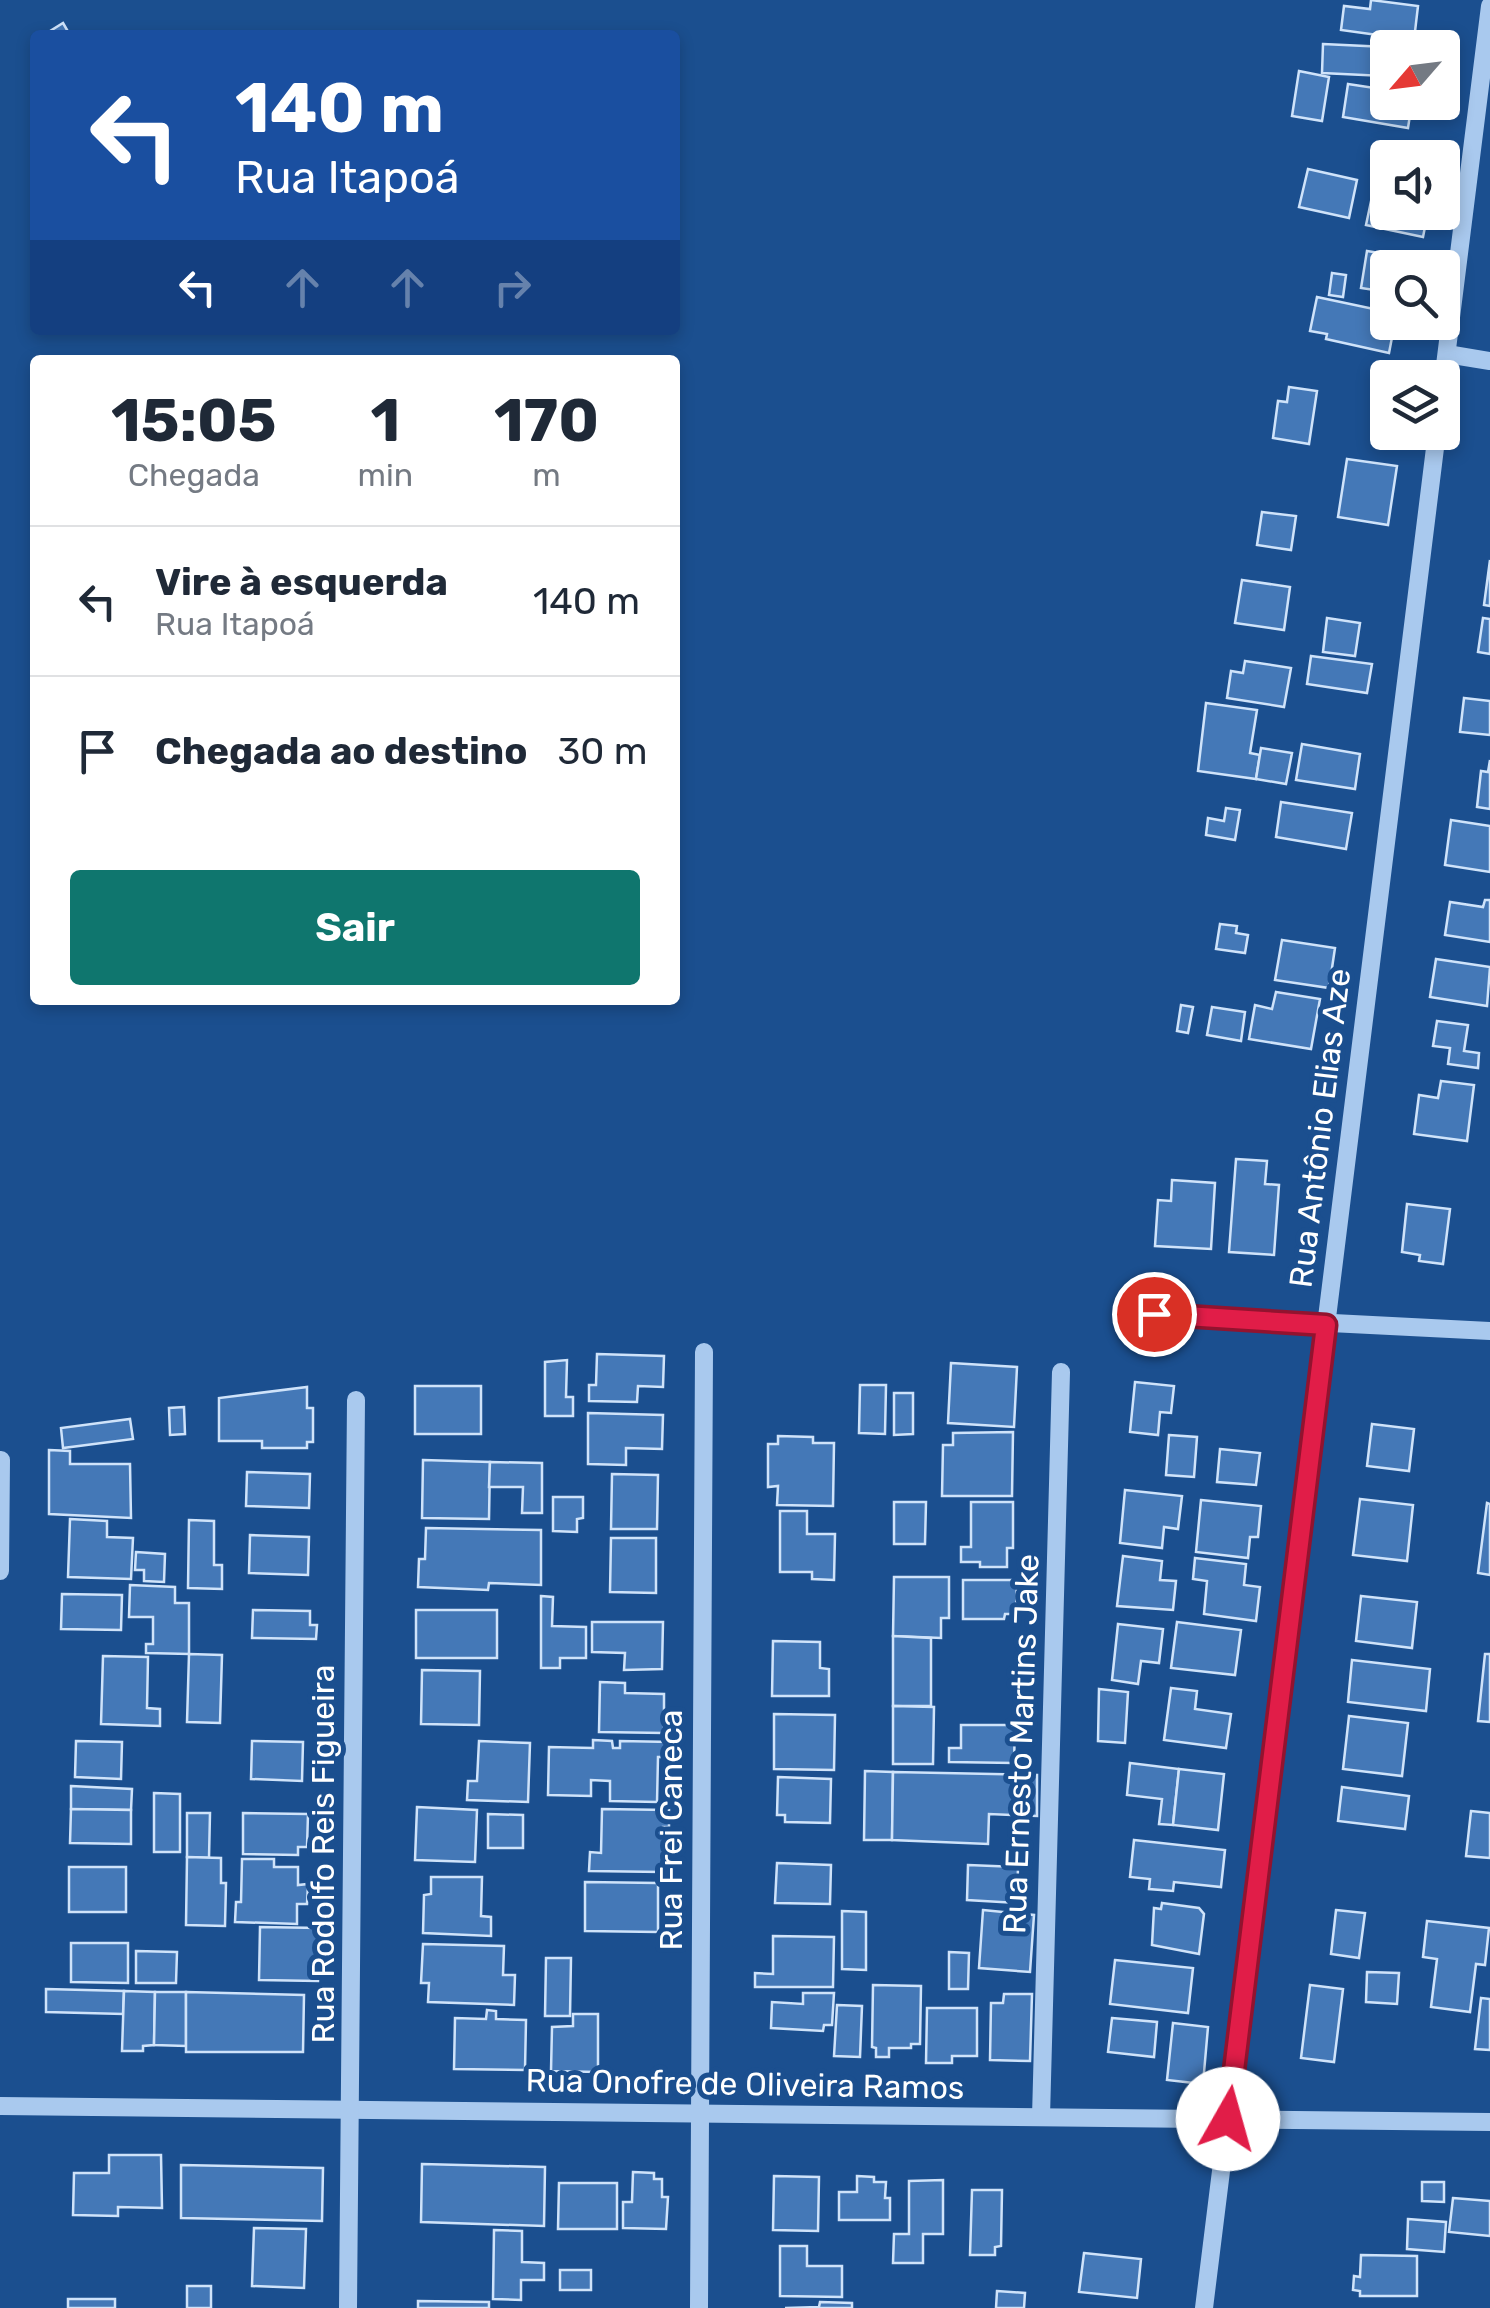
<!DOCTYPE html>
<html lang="pt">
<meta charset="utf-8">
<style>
body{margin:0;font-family:Rubik,sans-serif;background:#f2f2f3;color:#1f2937;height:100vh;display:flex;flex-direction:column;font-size:38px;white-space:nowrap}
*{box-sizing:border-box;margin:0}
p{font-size:32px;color:#747a83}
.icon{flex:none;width:55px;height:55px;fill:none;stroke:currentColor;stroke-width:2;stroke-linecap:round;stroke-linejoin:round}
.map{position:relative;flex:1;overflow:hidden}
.drawer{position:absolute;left:30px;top:355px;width:650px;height:650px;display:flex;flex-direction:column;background:#fff;border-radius:10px;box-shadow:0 5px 15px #0003}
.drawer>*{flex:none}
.hud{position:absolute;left:30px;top:30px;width:650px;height:305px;border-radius:10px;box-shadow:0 5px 15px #0003;background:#1a4fa0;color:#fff;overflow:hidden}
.needle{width:65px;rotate:242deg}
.tools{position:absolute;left:1370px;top:30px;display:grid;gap:20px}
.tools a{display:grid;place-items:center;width:90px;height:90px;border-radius:10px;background:#fff;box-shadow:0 5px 15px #0003;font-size:50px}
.pin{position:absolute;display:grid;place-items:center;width:85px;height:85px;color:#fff;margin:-42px;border:5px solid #fff;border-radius:50%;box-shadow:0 2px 10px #0007}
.me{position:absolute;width:110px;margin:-55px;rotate:7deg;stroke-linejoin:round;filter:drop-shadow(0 0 8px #0008)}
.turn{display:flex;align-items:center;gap:35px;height:210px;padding:0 40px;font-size:45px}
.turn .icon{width:130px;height:130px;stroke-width:2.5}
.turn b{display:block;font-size:70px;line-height:85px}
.lanes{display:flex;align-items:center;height:95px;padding:0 40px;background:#0003;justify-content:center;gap:50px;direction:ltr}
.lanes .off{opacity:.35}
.eta{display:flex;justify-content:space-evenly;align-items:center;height:170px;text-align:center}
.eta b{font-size:60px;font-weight:700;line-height:70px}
.primary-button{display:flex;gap:20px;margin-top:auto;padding:20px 40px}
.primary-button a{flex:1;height:115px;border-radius:10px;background:#0f766e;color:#fff;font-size:40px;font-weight:700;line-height:115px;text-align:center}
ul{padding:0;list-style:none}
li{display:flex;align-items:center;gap:30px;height:150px;padding:0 40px;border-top:2px solid #e0e1e3}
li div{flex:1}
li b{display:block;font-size:38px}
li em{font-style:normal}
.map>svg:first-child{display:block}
.building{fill:#4478b7;stroke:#cfe3fa;stroke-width:2.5}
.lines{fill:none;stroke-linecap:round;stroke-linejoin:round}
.minor{stroke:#a9c9ee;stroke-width:18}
.route-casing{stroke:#92132f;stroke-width:25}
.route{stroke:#e11d48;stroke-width:18}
.labels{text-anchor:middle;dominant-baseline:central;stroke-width:10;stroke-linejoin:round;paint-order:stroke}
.street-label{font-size:32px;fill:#fff;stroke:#1b4f8f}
</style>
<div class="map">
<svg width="1490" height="2308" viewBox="0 0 1490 2308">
<rect width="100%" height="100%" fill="#1b4f8f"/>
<!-- building -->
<g class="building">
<path d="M1371,0L1418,6L1414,40L1341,30L1344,6L1370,9Z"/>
<path d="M63,23L70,35H48L47,33Z"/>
<path d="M1323,44L1386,47L1384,76L1322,73Z"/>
<path d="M1299,71L1329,77L1322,121L1292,116Z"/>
<path d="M1348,84L1388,90V102H1412L1408,128L1343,117Z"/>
<path d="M1308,169L1357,180L1349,218L1299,207Z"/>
<path d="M1373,192L1388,195V212H1428L1423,237L1366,225Z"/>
<path d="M1367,251L1422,260L1421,268H1388V292L1361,288Z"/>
<path d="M1332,273L1346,275L1343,297L1329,295Z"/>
<path d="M1317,297L1388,312V322H1395L1389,353L1326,339L1327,334L1310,331Z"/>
<path d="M1289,387L1317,391L1309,444L1273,438L1278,401L1287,402Z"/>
<path d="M1347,459L1397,466L1388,525L1338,517Z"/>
<path d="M1262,512L1296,516L1291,550L1257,545Z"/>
<path d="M1490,560V606L1484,605Z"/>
<path d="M1242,580L1290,587L1284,630L1235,623Z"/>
<path d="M1327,618L1360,623L1355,656L1323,652Z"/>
<path d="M1483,618L1490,619V654L1478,652Z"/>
<path d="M1311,656L1372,664L1367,693L1307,684Z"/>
<path d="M1245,661L1291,668L1284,707L1227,698L1231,671L1243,673Z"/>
<path d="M1464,698L1490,701V735L1460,732Z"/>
<path d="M1206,703L1257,710L1250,753L1260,755L1256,779L1198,771Z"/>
<path d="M1302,744L1360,754L1355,789L1296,780Z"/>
<path d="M1261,748L1292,753L1286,784L1256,779Z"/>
<path d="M1490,760V809L1477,807L1481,771L1488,772Z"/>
<path d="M1281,802L1352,813L1346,849L1276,837Z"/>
<path d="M1226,808L1240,810L1235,840L1206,835L1208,818L1224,821Z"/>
<path d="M1451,820L1490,826V872L1445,865Z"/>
<path d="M1485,900H1490V942L1445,935L1450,902L1483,907Z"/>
<path d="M1220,924L1237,926L1236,933L1248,935L1245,953L1216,949Z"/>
<path d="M1282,940L1335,948L1329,988L1275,980Z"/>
<path d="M1436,959L1490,967L1487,1006L1430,997Z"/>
<path d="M1276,992L1320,999L1311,1049L1249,1039L1255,1005L1272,1009Z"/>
<path d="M1181,1005L1193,1007L1188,1033L1177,1031Z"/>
<path d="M1212,1007L1245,1012L1241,1041L1207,1035Z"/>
<path d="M1437,1021L1468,1025L1464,1051L1479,1053L1478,1068L1448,1064L1450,1048L1433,1046Z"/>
<path d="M1441,1081L1474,1085L1467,1141L1414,1134L1419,1095L1438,1098Z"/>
<path d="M1236,1159L1267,1161L1265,1184L1279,1185L1274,1255L1229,1252Z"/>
<path d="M1172,1180L1215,1183L1211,1249L1155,1246L1158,1200L1171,1201Z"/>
<path d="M1407,1204L1450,1209L1443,1264L1419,1261L1420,1255L1402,1252Z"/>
<path d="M597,1354L664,1356L663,1387L638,1386L637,1402L589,1401V1385H596Z"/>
<path d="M567,1360L566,1397H573V1416H545V1362Z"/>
<path d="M951,1363L1017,1367L1014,1427L948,1423Z"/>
<path d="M1135,1382L1174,1386L1171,1413L1160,1412L1158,1435L1130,1432Z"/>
<path d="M860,1385H886L885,1434L859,1433Z"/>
<rect x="415" y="1386" width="66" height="48"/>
<path d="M307,1387V1408H313V1442H307V1448H262V1441H219V1398Z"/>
<path d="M894,1393H913V1434L894,1435Z"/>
<path d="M184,1407L185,1434L170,1435L169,1408Z"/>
<path d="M588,1413L663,1415L662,1449L626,1448V1465L588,1464Z"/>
<path d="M130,1419L133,1439L63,1448L61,1428Z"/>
<path d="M1372,1424L1414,1429L1409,1471L1367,1466Z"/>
<path d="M1013,1432L1012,1496H942L943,1445H953V1433Z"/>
<path d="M1169,1435L1197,1437L1194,1477L1166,1475Z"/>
<path d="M778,1436L813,1437V1443H834L833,1506L777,1505L778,1486L768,1487V1444H778Z"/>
<path d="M1220,1449L1260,1453L1256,1485L1217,1482Z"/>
<path d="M49,1450L70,1451V1464H130L131,1518L49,1514Z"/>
<path d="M423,1460L490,1462L489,1519L422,1518Z"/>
<path d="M490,1462L542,1463V1513H522L523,1487H489Z"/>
<path d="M247,1472L310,1474L309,1508L246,1506Z"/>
<path d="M612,1474L658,1475L657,1529H611Z"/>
<path d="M1125,1490L1182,1496L1178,1529L1164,1527L1162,1548L1120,1543Z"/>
<path d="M553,1497H583V1518L577,1519V1532L553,1531Z"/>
<path d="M1360,1499L1413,1505L1407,1561L1353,1555Z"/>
<path d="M1201,1500L1261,1506L1258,1537H1250L1248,1558L1196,1552Z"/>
<path d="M894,1502H926L925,1544H894Z"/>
<path d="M971,1502H1013V1548H1007V1567H980V1562H961V1547H971Z"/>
<path d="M1487,1503L1490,1504V1575L1478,1573Z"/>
<path d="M780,1511H807V1534H835L834,1580L812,1579V1572H780Z"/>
<path d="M70,1519L107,1521V1537L133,1538L131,1579L68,1577Z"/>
<path d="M189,1520L214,1521V1565H222V1589L188,1588Z"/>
<path d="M426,1528L541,1530V1585L489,1583L488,1590L418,1587L419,1559H425Z"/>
<path d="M250,1535L309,1537L308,1575L249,1573Z"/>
<path d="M611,1538H656V1593L610,1592Z"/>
<path d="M136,1552L165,1554L164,1582L144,1581V1570H135Z"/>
<path d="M1123,1556L1162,1561L1160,1580L1176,1581L1173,1610L1117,1606Z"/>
<path d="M1195,1558L1246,1564L1244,1585L1260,1587L1256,1621L1204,1614L1207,1581L1193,1579Z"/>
<path d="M894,1577H949V1618H941V1638L893,1636Z"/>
<path d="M963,1580H1017L1016,1614H1005L1004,1619H963Z"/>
<path d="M130,1585L175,1587V1603H189V1654L146,1653V1644H153V1617H129Z"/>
<path d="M62,1594L122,1595L121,1630L61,1629Z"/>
<path d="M541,1596L553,1597L552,1626L586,1627V1658H560V1668H541Z"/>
<path d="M1361,1596L1417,1602L1412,1648L1356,1641Z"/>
<path d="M253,1610L310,1611V1625H317L316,1639L252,1638Z"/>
<rect x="416" y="1610" width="81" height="48"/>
<path d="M592,1622H663L662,1669L624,1670L625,1653L592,1652Z"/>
<path d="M1177,1622L1241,1630L1235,1675L1171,1668Z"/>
<path d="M1118,1624L1163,1629L1159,1663L1141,1661L1138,1684L1112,1680Z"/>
<path d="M893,1636L931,1638V1706H893Z"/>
<path d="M773,1641L820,1642V1668L829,1669V1696H772Z"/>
<path d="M189,1654L222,1655L220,1723L187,1722Z"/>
<path d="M1485,1654H1490V1722L1478,1721Z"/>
<path d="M103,1656L148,1657L147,1708L160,1709V1726L101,1724Z"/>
<path d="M1352,1660L1430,1669L1426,1711L1348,1702Z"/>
<path d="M422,1670L480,1671L479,1725L421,1724Z"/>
<path d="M600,1682L625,1683V1693L664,1694V1733L599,1732Z"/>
<path d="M1171,1688L1197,1691L1195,1709L1231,1714L1226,1748L1164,1740Z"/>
<path d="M1099,1689L1128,1692L1125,1743L1098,1741Z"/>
<path d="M893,1706L934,1707L933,1764H893Z"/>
<path d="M774,1714L835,1715L834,1770L774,1769Z"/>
<path d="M1349,1716L1408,1723L1402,1776L1343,1769Z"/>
<path d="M961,1725H1015L1014,1763L949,1762V1748H961Z"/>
<path d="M593,1740L612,1741L613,1748H620V1741L672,1742V1757H658L657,1802L610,1801V1781L591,1780V1796L548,1795L549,1747L593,1748Z"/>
<path d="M76,1741L122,1742L121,1779L75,1777Z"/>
<path d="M252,1741L303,1742L302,1781L251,1779Z"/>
<path d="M479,1741L530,1743L528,1802L467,1800L468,1781H477Z"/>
<path d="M1130,1763L1179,1769L1173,1825L1159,1824L1162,1799L1127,1795Z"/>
<path d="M1179,1769L1224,1774L1218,1830L1173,1825Z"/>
<path d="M865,1771L893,1772L892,1840H864Z"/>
<path d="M893,1772L1037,1775V1816L989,1814L988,1844L892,1840Z"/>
<path d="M778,1777L831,1779L830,1823L785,1822V1815H777Z"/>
<path d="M71,1786L132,1789L131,1810L71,1809Z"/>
<path d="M1342,1787L1409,1796L1405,1829L1338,1821Z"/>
<path d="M154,1793L180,1794V1852H154Z"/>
<path d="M417,1807L477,1810L475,1862L415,1860Z"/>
<path d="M71,1809L131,1810V1844L70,1843Z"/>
<path d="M602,1809L669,1810V1827H663L662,1872L589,1871L590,1852L601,1853Z"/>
<path d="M1471,1811L1490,1813V1858L1466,1856Z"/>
<path d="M187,1813H210L209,1858L187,1857Z"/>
<path d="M243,1813L308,1814L307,1847H298V1855L243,1854Z"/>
<path d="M488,1814L523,1815V1848H488Z"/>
<path d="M1134,1840L1225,1850L1221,1887L1174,1882L1173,1891L1149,1889L1150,1879L1130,1877Z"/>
<path d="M187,1857L221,1858V1883H226L225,1926L186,1925Z"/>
<path d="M242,1859H274V1867H298V1885L308,1884L307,1904H297V1924L235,1922L236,1902H241Z"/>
<path d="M777,1863L831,1865L830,1904L775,1903Z"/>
<path d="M968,1865L1018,1867L1017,1903L967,1900Z"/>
<rect x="69" y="1867" width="57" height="45"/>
<path d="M431,1877H482L481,1916L491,1917V1936L423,1933L424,1895L431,1894Z"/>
<path d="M585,1882L658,1883V1932L585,1931Z"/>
<path d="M1162,1903L1199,1908L1204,1914L1199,1954L1152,1945L1154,1908L1161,1909Z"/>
<path d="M983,1910L1034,1915L1030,1972L979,1968Z"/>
<path d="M1336,1910L1365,1913L1359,1958L1331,1954Z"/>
<path d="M842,1911L866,1912V1970L842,1969Z"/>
<path d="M1427,1921L1489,1928L1485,1965L1476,1964L1470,2012L1431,2007L1437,1959L1423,1957Z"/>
<path d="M260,1927L320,1928L318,1981L259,1980Z"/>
<path d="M773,1936L834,1937L833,1987H755V1973L773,1974Z"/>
<path d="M71,1943H128V1983L71,1982Z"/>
<path d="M423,1944L504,1946L503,1975H515L514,2005L428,2002L429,1983H421Z"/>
<path d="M136,1951L177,1952L176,1983H136Z"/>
<path d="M949,1952L969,1953L968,1989H949Z"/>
<path d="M546,1958H571L570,2016H545Z"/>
<path d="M1115,1960L1193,1968L1188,2013L1110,2004Z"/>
<path d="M1367,1972L1399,1973L1397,2004L1366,2002Z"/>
<path d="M873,1985L921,1986L920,2044H911V2048H889V2057H876V2048L872,2047Z"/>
<path d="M1310,1985L1343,1989L1334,2062L1301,2058Z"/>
<path d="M46,1989L124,1991L123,2014L46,2012Z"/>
<path d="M124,1991L155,1992L154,2045L143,2046V2051H122Z"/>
<path d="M155,1992H186V2046L154,2045Z"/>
<path d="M186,1992L304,1995L303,2052H186Z"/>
<path d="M803,1993H834L832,2025H824L823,2031L771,2028L772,2002L803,2004Z"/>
<path d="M1004,1994H1032L1030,2061L990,2060L991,2003H1003Z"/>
<path d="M1481,1998L1490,1999V2050L1475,2049Z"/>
<path d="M837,2005L862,2006L860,2057L834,2056Z"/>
<path d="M927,2008H977V2056H952V2063H926Z"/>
<path d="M487,2010L496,2011V2019L526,2020L525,2070L454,2069L455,2018L486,2019Z"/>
<path d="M573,2014H598V2072L551,2071L552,2027L573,2026Z"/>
<path d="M1112,2018L1157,2022L1154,2057L1108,2052Z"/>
<path d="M1173,2023L1208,2027L1203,2084L1167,2080Z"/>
<path d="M109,2155H161L162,2208L118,2207V2216L73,2215L74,2173H109Z"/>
<path d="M422,2164L545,2167L544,2226L421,2222Z"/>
<path d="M181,2165L323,2168L322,2221L181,2218Z"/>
<path d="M633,2172L654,2173V2179H662V2197H668L666,2229L623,2228V2202H632Z"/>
<path d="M774,2176L819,2177L818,2231L773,2230Z"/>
<path d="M857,2176L874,2177V2182H886L885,2198H890V2220H839V2192H857Z"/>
<path d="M943,2180V2234H923V2263H893L894,2234H909V2181Z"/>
<path d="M1422,2182H1444V2202L1422,2201Z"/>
<path d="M559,2183H617V2229H558Z"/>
<path d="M972,2190H1002L1001,2246L995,2247V2255H970Z"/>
<path d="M1453,2198L1490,2201V2236L1449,2232Z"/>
<path d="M1408,2219L1446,2222L1444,2252L1407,2249Z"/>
<path d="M254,2228L306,2229L304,2288L252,2286Z"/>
<path d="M494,2230L522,2231V2262L544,2263V2280H521V2300L493,2299Z"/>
<path d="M780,2246H807V2266H842V2297L780,2296Z"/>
<path d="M1084,2253L1141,2259L1137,2298L1079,2292Z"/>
<path d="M1361,2255L1417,2256V2296H1360V2291L1353,2290L1354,2276L1360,2277Z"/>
<rect x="560" y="2270" width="31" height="20"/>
<rect x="187" y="2286" width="24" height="22"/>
<path d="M997,2291L1025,2293L1024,2308H996Z"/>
<rect x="68" y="2299" width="47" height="9"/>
<path d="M418,2301L489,2302V2308H418Z"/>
<path d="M820,2302L852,2303V2308H785L819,2307Z"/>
</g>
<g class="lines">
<!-- minor -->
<g class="minor">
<path d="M1447,354L1490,361"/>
<path d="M1442,389L1490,6"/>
<path d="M1154,1314L1490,1331"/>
<path d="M0,1571L1,1460"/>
<path d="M0,2106L1490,2122"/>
<path d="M1041,2117L1061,1372"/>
<path d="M348,2308L356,1400"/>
<path d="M699,2308L704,1352"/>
<path d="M1204,2308L1437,432"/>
</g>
</g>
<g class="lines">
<defs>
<path id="route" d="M1154,1314L1326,1325L1228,2119"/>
</defs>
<!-- route casing -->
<use href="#route" class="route-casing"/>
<!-- route -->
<use href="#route" class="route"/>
</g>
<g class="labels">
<!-- street labels -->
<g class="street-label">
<text transform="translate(1320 1128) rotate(-83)">Rua Antônio Elias Aze</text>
<text transform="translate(1021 1744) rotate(-88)">Rua Ernesto Martins Jake</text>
<text transform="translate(671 1830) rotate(-90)">Rua Frei Caneca</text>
<text transform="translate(323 1854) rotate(-90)">Rua Rodolfo Reis Figueira</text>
<text transform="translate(745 2084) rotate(1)">Rua Onofre de Oliveira Ramos</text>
</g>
</g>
</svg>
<div class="tools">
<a><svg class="needle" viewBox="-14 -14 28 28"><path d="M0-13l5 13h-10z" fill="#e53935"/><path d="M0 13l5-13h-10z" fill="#747a83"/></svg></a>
<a><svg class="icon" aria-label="sound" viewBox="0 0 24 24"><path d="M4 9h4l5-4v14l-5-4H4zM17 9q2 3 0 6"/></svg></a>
<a><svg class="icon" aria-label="search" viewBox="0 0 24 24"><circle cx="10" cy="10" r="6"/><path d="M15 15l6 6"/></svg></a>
<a><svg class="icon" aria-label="layers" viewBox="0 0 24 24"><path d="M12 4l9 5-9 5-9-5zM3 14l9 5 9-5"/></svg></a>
</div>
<div class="pin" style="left:1154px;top:1314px;background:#d93025"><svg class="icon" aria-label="arrive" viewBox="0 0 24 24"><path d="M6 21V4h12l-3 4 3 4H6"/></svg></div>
<svg class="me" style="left:1228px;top:2119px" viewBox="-20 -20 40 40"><circle r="19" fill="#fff"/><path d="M0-13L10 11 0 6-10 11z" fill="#e11d48"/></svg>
<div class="hud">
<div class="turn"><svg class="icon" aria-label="left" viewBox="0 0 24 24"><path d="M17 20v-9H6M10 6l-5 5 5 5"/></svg><div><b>140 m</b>Rua Itapoá</div></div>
<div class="lanes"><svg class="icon" aria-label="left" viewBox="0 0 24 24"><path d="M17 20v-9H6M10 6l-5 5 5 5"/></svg><svg class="icon off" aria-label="ahead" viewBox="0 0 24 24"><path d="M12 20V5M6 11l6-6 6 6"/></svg><svg class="icon off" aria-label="ahead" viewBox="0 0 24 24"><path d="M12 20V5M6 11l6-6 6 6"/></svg><svg class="icon off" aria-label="right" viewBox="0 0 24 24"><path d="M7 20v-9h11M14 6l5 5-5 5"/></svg></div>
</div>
<section class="drawer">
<div class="eta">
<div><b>15:05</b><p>Chegada</p></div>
<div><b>1</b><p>min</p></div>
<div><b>170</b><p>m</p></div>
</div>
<ul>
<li><svg class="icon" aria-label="left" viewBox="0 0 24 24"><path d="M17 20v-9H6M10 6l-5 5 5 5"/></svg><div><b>Vire à esquerda</b><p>Rua Itapoá</p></div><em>140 m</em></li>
<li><svg class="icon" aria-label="arrive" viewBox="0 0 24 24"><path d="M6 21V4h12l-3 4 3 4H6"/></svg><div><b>Chegada ao destino</b></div><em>30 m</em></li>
</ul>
<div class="primary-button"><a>Sair</a></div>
</section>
</div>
